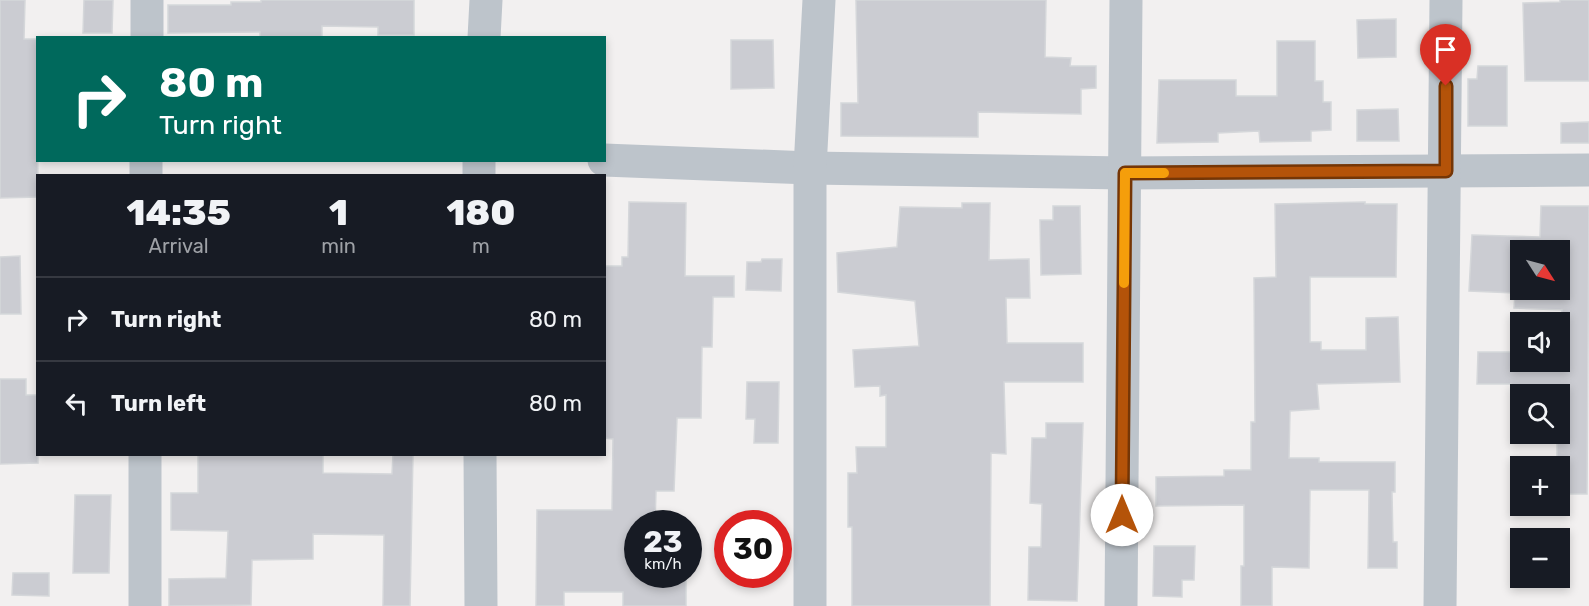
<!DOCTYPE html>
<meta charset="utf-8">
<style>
body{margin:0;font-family:Rubik,sans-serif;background:#20242c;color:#f1f3f6;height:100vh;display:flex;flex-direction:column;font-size:22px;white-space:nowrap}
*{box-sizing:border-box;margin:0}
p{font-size:20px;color:#9ea1a6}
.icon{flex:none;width:33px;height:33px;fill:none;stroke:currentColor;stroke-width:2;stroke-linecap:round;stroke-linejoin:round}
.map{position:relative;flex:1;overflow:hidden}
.sheet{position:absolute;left:36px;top:174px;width:570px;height:282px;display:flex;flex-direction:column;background:#171b24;border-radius:0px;box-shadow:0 3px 9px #0003}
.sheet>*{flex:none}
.banner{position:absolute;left:36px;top:36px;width:570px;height:126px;border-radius:0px;box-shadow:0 3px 9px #0003;background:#00695c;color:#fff;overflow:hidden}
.needle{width:39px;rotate:126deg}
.fabs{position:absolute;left:1510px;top:240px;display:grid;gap:12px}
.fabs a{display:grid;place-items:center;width:60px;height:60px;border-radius:0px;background:#171b24;box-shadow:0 3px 9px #0003;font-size:30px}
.speed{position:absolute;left:624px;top:510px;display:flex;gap:12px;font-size:30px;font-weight:700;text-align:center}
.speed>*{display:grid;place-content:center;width:78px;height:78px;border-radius:50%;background:#171b24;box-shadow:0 3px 9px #0003;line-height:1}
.speed small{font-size:15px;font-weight:400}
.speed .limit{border:9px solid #d22;background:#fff;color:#111}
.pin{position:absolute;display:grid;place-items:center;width:51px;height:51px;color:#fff;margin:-62px -26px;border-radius:50% 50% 50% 0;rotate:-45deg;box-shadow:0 0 6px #0007}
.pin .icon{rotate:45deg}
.me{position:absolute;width:66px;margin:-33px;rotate:0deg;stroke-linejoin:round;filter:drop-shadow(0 0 4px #0008)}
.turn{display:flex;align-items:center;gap:21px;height:126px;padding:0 24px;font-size:27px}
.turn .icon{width:78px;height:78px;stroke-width:2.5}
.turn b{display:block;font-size:42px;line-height:51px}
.eta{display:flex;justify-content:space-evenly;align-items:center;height:102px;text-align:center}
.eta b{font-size:36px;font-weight:800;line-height:42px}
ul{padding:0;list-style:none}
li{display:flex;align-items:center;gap:18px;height:84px;padding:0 24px;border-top:2px solid #363941}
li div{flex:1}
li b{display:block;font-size:22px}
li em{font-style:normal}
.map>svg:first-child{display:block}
.building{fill:#cbccd2;stroke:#d5d7da;stroke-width:1.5;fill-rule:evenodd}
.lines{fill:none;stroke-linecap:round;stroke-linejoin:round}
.minor{stroke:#bdc4cb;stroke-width:33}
.route-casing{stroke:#753606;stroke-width:15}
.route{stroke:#b45309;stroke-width:10}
.slow{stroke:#f59e0b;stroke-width:10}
</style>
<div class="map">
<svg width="1589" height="606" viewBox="0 0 1589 606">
<rect width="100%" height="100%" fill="#f2f0f0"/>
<!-- building -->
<g class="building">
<path d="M0,0H25L24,39H37L38,197L0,198Z"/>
<path d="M84,0H113L112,33H83Z"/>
<path d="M261,0H414V35H378V27L322,26V38H260V32L168,33V5H231V2H261Z"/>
<path d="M856,0H1046L1045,57L1071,58L1070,66H1096V88L1081,89V114L978,112V137L841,136V103H858Z"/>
<path d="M1560,0H1589V81H1525L1523,3L1560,2Z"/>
<path d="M1396,19V57L1358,58L1357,20Z"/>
<path d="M731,40H773L774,88L731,89Z"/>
<path d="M1277,41H1315V81H1323V102H1331V130L1311,131V141L1260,142L1259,131L1218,133V142L1157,143L1159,80H1236V96H1277Z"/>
<path d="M1478,66H1507V126H1468V79H1477Z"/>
<path d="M1398,109L1399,141H1357V110Z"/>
<path d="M1589,122V143H1561V123Z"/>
<path d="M629,202L686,203L685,276H734V297H713L712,347H702L701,418H677L674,491H656L655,524H638V574H686V606H623V592H564V606H536L537,510H612L613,439L604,438V266H622V257H628Z"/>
<path d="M1365,202V204H1397L1396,277H1310V342H1321V350H1366V318L1398,317L1400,382L1317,384L1319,409L1290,411L1289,458H1319V462H1395V492H1392L1393,542H1397V568H1368L1369,490H1310L1309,568L1272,567V606H1241V566H1244V505L1156,506V477L1224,476V470H1251V422H1255L1254,278L1276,277L1275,204Z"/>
<path d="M962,203H990L989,260L1029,259L1030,298H1006L1007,343H1083V382H1004L1006,454L991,453L990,606H852V527H848V473H857L856,447H886V395L880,396V386L855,387L853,350L919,346L915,301L838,292L837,253L897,247L900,207L962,208Z"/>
<path d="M1053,206H1080L1081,274L1041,275L1040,220H1053Z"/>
<path d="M1541,206H1589L1587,494H1560V466H1557V434H1560V392L1511,391V384H1477L1478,352H1521V362H1560L1562,310L1514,308L1515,293L1469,291L1472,235L1540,237ZM1521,250H1560V290H1521Z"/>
<path d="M20,256L21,314H0V257Z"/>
<path d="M762,259H782L781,291L746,290L747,262H761Z"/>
<path d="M0,379H26V395H37L38,463L0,464Z"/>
<path d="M747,382H779L778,443H754L755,419H746Z"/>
<path d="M1046,423H1083L1077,601L1028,600L1029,547H1041L1042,504L1030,503L1032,438H1046Z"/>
<path d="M198,454H323V473L392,474L393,454H413L410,606H383L384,535L313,534V559L252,560L251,605L169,606V579L226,578L228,531L171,530V493H198Z"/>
<path d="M75,495H111L109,573H73Z"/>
<path d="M1154,546H1195L1194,580H1182V597L1153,596Z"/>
<path d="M13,573H49V596L12,595Z"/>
</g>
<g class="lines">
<!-- minor -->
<g class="minor">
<path d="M147,38V0"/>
<path d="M484,38L486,0"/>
<path d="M479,160V176"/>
<path d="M604,160L810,168L1125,173L1589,170"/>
<path d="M146,176V160"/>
<path d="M480,454L481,606"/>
<path d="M145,606V454"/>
<path d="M810,606V168L819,0"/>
<path d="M1121,606L1126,0"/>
<path d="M1440,606L1446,0"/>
</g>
</g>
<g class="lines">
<defs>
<path id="route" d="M1122,515L1125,173L1446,171V86"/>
</defs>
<!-- route casing -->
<use href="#route" class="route-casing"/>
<!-- route -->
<use href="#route" class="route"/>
<!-- slow -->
<path class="slow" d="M1124,283L1125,173H1164"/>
</g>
</svg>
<div class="fabs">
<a><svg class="needle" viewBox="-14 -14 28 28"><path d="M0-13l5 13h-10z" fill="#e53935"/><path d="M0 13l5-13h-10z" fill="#9ea1a6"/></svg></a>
<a><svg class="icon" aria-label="sound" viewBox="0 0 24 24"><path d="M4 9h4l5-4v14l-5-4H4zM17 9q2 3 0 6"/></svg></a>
<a><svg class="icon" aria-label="search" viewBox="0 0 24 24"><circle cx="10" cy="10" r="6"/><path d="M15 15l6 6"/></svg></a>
<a>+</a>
<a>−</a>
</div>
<div class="speed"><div>23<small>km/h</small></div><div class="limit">30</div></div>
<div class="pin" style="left:1446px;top:86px;background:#d93025"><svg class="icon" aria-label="arrive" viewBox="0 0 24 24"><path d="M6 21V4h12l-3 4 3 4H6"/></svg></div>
<svg class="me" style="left:1122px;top:515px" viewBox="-20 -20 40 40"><circle r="19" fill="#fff"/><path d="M0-13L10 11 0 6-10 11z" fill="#b45309"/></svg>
<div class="banner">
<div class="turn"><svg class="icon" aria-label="right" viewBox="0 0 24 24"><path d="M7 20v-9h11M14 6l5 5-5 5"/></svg><div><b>80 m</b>Turn right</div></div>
</div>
<section class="sheet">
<div class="eta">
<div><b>14:35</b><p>Arrival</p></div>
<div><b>1</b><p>min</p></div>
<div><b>180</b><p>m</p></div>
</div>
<ul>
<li><svg class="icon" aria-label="right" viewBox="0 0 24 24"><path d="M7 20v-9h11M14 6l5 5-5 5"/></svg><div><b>Turn right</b></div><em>80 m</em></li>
<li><svg class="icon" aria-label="left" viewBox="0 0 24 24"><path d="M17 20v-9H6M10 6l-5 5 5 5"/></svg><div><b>Turn left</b></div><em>80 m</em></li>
</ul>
</section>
</div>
